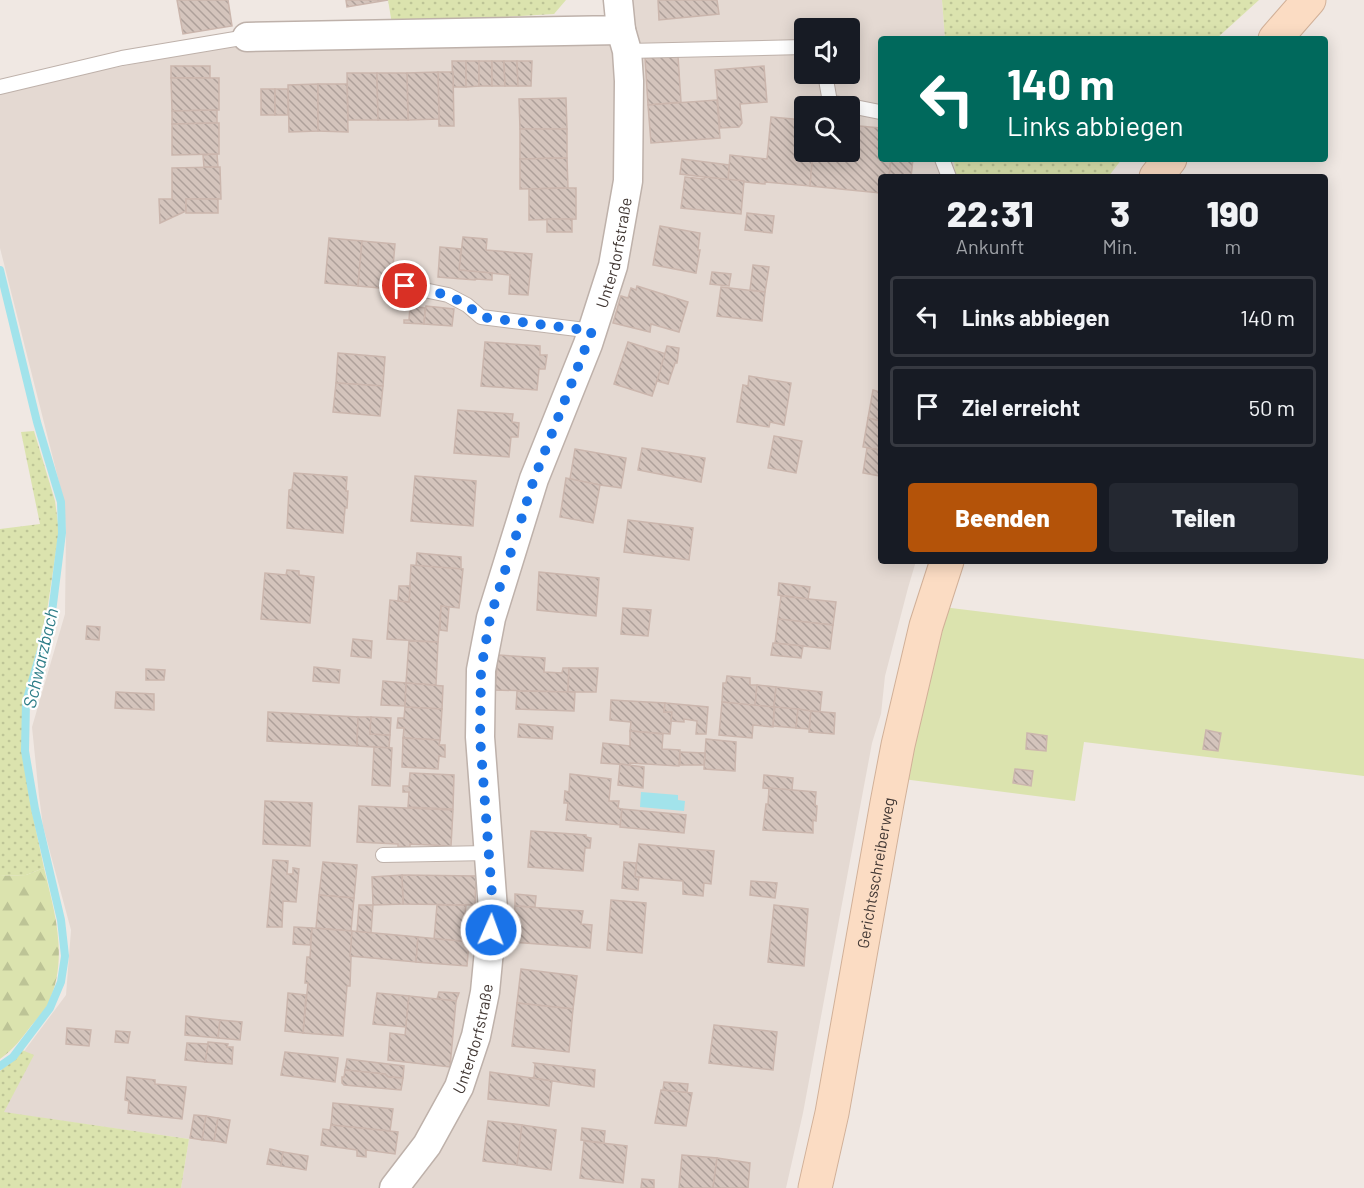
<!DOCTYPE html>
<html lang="de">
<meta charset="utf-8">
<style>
body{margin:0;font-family:Barlow,sans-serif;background:#242831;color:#f1f3f6;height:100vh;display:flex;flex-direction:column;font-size:22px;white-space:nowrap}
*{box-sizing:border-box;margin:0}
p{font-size:20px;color:#9ea1a6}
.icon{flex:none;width:33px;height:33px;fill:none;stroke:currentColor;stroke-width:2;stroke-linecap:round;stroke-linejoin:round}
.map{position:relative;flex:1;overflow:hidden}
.side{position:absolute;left:878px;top:174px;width:450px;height:390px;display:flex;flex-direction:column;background:#171b24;border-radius:6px;box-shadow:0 3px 15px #0003}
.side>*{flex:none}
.guide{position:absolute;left:878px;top:36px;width:450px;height:126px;border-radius:6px;box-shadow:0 3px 15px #0003;background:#00695c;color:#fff;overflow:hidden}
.buttons{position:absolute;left:794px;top:18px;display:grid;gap:12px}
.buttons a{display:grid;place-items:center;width:66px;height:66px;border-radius:6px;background:#171b24;box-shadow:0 3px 15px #0003;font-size:30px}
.pin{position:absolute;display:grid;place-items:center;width:51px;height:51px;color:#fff;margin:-26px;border:3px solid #fff;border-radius:50%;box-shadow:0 2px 6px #0007}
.me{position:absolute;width:66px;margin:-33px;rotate:2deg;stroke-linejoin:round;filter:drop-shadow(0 0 4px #0008)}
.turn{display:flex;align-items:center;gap:21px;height:126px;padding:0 30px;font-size:27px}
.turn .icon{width:78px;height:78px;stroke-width:2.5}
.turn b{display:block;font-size:42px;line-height:51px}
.eta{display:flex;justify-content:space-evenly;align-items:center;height:102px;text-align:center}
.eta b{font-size:36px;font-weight:800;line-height:42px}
.action{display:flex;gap:12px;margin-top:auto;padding:12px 30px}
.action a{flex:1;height:69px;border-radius:6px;background:#b45309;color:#fff;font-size:24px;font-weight:800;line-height:69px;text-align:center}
.action a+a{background:#242831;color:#f1f3f6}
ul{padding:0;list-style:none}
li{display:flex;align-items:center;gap:18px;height:81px;margin:0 12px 9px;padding:0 18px;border:3px solid #363941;border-radius:6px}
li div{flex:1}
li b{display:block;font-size:22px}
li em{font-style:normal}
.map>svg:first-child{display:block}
.residential{fill:#e4d9d2;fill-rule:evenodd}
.grass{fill:url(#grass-dots)}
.forest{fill:url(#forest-firs)}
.garden{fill:#dbe3ae}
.water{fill:#a2e3eb}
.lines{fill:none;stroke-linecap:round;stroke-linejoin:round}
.stream{stroke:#a2e3eb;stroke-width:8}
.building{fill:url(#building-back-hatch);stroke:#cbb6ad;stroke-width:1.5}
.lane-casing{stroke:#beb1aa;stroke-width:16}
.street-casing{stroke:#beb1aa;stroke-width:31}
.secondary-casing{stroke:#d1b098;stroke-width:35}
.lane{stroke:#fff;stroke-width:14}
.street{stroke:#fff;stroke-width:28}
.secondary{stroke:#fbdcc3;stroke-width:33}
.route{stroke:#1a73e8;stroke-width:10;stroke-dasharray:0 18}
.labels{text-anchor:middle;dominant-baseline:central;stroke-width:4.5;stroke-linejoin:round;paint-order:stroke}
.street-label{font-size:16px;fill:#423834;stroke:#fff}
.water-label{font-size:18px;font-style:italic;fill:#2e7e88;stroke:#fff}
</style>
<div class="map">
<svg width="1364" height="1188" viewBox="0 0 1364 1188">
<defs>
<pattern id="grass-dots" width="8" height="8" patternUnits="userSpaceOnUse" patternTransform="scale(1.5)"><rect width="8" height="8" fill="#dbe3ae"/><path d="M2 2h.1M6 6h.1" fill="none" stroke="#bdc496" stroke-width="1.8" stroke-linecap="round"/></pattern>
<pattern id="forest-firs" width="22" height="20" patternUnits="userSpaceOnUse" patternTransform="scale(1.5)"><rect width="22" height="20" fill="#dbe3ae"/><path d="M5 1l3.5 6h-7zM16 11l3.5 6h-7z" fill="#bdc496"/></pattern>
<pattern id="building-back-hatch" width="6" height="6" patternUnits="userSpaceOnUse" patternTransform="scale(1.5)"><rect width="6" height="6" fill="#d4c4bc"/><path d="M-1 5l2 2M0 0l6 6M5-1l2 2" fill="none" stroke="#aea09a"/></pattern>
</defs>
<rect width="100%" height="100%" fill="#f0e8e3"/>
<!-- residential -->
<path class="residential" d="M612,0H942L945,39H880V159H954L955,177H880V561H916L908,588L885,676L881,714L872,743L803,1113L786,1188H181L189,1139L0,1112L3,1072L25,1050L66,995L71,930L43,826L39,796L32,727L65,614L66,533L64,502L0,248V90L248,42L597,35ZM804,28H849V74H804ZM804,106H849V152H804Z"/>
<!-- grass -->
<g class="grass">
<path d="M388,0H566L554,14L392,24Z"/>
<path d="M942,0H1259L1216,39H945Z"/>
<path d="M954,159H1122L1108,177H955Z"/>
<path d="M34,431L55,501L59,531L47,611L24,699L22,747L30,802L44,868L26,875L0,876V529L40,524L21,432Z"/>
<path d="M22,1050L34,1055L4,1112L189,1139L181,1188H0V1071Z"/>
</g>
<!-- forest -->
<path class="forest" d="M44,868C55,914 69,959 48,1004C44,1012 37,1019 31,1026C21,1039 14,1049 0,1059V876L26,875Z"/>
<!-- garden -->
<path class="garden" d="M943,607L1364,659V776L1084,742L1075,801L903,779Z"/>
<!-- water -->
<path class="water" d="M641,792L678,795V800L685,801L684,811L640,807Z"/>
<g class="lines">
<!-- stream -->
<path class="stream" d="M0,270L37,422L61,502L62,533L52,612L26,702L25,751L35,809L61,920L65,956L61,982L50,1008L13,1057L0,1066"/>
</g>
<!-- building -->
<g class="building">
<path d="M177,0H228L232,26L183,34Z"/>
<path d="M346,0H388L347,7Z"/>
<path d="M658,0H717L719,14L659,20Z"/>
<path d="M678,56L681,102L648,105L645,58Z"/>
<path d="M452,61H466V87H453Z"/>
<path d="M466,61H479V86L466,87Z"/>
<rect x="479" y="61" width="13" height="25"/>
<path d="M492,61H504L505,86H492Z"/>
<path d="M504,61H517L518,86H505Z"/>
<path d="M517,61H532L531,86H518Z"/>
<rect x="171" y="66" width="39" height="12"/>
<path d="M764,66L767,102L740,104L742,123L739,127L720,128L715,70Z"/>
<path d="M438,72H453L454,126H439Z"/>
<path d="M438,72L439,119L408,120L407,73Z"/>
<path d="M347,73H377L378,120H348Z"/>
<path d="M377,73H407L408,120H378Z"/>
<path d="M171,78H219V110L172,111Z"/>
<path d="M318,84V131L289,132L288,85Z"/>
<path d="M318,84H347L348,132L318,131Z"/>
<rect x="261" y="89" width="14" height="26"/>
<rect x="275" y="89" width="13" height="26"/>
<path d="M566,98L567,129H520L519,99Z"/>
<path d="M717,100L720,138L651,143L648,105Z"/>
<path d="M217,110V123L172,124V111Z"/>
<path d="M771,117L804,120V152H813L810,186L765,182V184L728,180L730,155L767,159Z"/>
<path d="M217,123H219V154L172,155V124Z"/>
<path d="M849,125L880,128V159H891L889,177H880V193L810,186L813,152H849Z"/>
<path d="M520,129H567V158L520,159Z"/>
<path d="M217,154L218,167H204L203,155Z"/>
<path d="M567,158L568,188L520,189V159Z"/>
<path d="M682,159L729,165L728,180L680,174Z"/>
<path d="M891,159H913L911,177H889Z"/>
<path d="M220,167L221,199H186V211L160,223L159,199H172V168Z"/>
<path d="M685,177L704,179L705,177L744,181L741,214L681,208Z"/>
<path d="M568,188H576V219L529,220V189Z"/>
<rect x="186" y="199" width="32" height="14"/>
<path d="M747,213L774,216L772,233L745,230Z"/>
<rect x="547" y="219" width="25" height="13"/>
<path d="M660,226L700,233L698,250H700L696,273L653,265Z"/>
<path d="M463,237L487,239L486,250L532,254L528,295L509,294L510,275L459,270Z"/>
<path d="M329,238L362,241L358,286L325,283Z"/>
<path d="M362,241L395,244L391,289L358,286Z"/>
<path d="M440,247L461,249L459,270L492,273V280L475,279V280L438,277Z"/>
<path d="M753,265L769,267L765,292L750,290Z"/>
<path d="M712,272L731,274L729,286L710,284Z"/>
<path d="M637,286L688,302L679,332L651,324L650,332L613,323L621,296L628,298L631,288L636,290Z"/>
<path d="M721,287L765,292L762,321L717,316Z"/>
<path d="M410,306L425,308L424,324L404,323V320H409Z"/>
<path d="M426,306L454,309L452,326L424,324Z"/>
<path d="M485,342L540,346V355H547L545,369H539L537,390L481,386Z"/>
<path d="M628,342L666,354L652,396L614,384Z"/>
<path d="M667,346L679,348L677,363H675L668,384L657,381Z"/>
<path d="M338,353L385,357L383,386L336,383Z"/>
<path d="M749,376L791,383L784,425L770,422L769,427L737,422L743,385L748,386Z"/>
<path d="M336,383L383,386L380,416L333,412Z"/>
<path d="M873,390L880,392V421L868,418Z"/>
<path d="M458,410L513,414L512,422L519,423L518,437H511L509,457L454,453Z"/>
<path d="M868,418L880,421V450L863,447Z"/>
<path d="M774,436L802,441L796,473L768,468Z"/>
<path d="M642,448L705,458L701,482L638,470Z"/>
<path d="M867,448L880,450V476L863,473Z"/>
<path d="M575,449L626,458L621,488L600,485L570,479Z"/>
<path d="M294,473L347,477L346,491H348L347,508H345L343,533L287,528L289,490L292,489Z"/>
<path d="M415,476L476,481L473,526L411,521Z"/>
<path d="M566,478L600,485L593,523L560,517Z"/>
<path d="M628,520L693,528L689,560L624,552Z"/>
<path d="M417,553L461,557V569L416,566Z"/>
<path d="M411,565L463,569L459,608L441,606L438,642L387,639L390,600L409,602Z"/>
<path d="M287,570L299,571V575L314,577L310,623L261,619L265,573L286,575Z"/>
<path d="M539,572L599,578L596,616L537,610Z"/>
<path d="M779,583L810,587L808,599L778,595Z"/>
<path d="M399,586H410L409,602L398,601Z"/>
<path d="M781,596L836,602L833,625L778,619Z"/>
<path d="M441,606L449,607L447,631L440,630Z"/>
<path d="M623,608L651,610L648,636L621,634Z"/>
<path d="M778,619L833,625L830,649L775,643Z"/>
<path d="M87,626L100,627L99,640L86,639Z"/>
<path d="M353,639L372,641L371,658L351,656Z"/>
<path d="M409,641L438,642L436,685L406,683Z"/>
<path d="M773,643L803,646L801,658L771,655Z"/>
<path d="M498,655L545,658L544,672L562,673L563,668H569L568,692L495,690Z"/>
<path d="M314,667L340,670L339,683L313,681Z"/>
<path d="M569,668H598L596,692H568Z"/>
<path d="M146,669L165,670L164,680H146Z"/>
<path d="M727,676L750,678V685H757L755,706L722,702L723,683H726Z"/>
<path d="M383,681L406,683L405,706L381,705Z"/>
<path d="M406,683L443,686L442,709L405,707Z"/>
<path d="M757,685L776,687L774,707L755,706Z"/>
<path d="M776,687L822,692L820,712L774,707Z"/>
<path d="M517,691L575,692L574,711L516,709Z"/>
<path d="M116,692L154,694V710L115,708Z"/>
<path d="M611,700L665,703L664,712H672L670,734L630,731L631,722L610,720Z"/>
<path d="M722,702L774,707L773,727L753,725L752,738L719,735Z"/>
<path d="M665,703L708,707L706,734H696L697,721L684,719V722L671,721L672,712H664Z"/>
<path d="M405,707L442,709L440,740L403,738L404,728H397L398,718H404Z"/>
<path d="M775,707L798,709L796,728L773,726Z"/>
<path d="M798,709L811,711L809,729L796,728Z"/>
<path d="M811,711L835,713L834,734L809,732Z"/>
<path d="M268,712L358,717L357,746L267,741Z"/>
<path d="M358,717H371L370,734L390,735L389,748L357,746Z"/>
<path d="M371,717L391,718L390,735L370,734Z"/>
<path d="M519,724L553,727L552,739L518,737Z"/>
<path d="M1206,730L1221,733L1218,751L1203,749Z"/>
<path d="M630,731L663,734L662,749L680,750L679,766L630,763V765L601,763L603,743L630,746Z"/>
<path d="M1027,733L1047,736L1046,751L1026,749Z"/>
<path d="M403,738L440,740L439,745H445V757L439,756L438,769L402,767Z"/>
<path d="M706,739L736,742L735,771L704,769Z"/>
<path d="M374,747L392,748L390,786L372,785Z"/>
<path d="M680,752L705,753L704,765H680Z"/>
<path d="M620,764L644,767L643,788L618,785Z"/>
<path d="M1015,769L1033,771L1031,786L1013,783Z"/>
<path d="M410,773L454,775L453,809L408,807L409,792H403V786H409Z"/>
<path d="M570,774L611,779L609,801H619L618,808L622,809L621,825L566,820L568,803H564L565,791L569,792Z"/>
<path d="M764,775L793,778L792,790L763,788Z"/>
<path d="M769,788L816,792L815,805L817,806L816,821L813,820V833L763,830L766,804H768Z"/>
<path d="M265,801L312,803L310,846L263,844Z"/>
<path d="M359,806L453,810L451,846L410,844V847H398V844L357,842Z"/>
<path d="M622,809L686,815L684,833L620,827Z"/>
<path d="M531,831L586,835V837L591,838L590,848H585L583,871L528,867Z"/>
<path d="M639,844L714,851L711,884L704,883L703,896L683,894V881L635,877Z"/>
<path d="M273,860L288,861L287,874H293V868L299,869L296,902L283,901L282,927H267Z"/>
<path d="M323,862L357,865L354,898L319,895Z"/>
<path d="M624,862L636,863L635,877H639L638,890L622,888Z"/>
<path d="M402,875L476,876L475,905L403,904Z"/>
<path d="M402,875L403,904L373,905L372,877Z"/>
<path d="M751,881L777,883L775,898L750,895Z"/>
<path d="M515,894L536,896L535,907L515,906Z"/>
<path d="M319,895L354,898L351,931L316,928Z"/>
<path d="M611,900L646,903L642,953L607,950Z"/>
<path d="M359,905H373L371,933L357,932Z"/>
<path d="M437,905H466L462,941L434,939Z"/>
<path d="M774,905L808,909L804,966L768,962Z"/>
<path d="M515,906L583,911L581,924L592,925L590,948L512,942Z"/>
<path d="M294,927L312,928L310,945L293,944Z"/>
<path d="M312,928L352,931L350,986H347L343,1036L303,1033L308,983H305L307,957H310Z"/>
<path d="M352,931L418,937L416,962L350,956Z"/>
<path d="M418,937L469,942L467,966L416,962Z"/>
<path d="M521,969L577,976L573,1009L517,1003Z"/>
<path d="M439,992L459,993L456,1001L437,999Z"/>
<path d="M288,993L306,995L303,1033L285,1031Z"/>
<path d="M377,993L409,996L406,1027L373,1024Z"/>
<path d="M409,996L456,1001L450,1067L388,1060L390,1033L405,1035Z"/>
<path d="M517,1003L573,1009L569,1052L512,1046Z"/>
<path d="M186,1016L220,1020L218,1038L185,1035Z"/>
<path d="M220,1020L242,1022L240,1040L218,1038Z"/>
<path d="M714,1025L777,1032L773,1070L709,1063Z"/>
<path d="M67,1028L91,1030L89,1046L66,1044Z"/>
<path d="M116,1031L130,1032L128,1043L115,1042Z"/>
<path d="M208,1042L228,1044L227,1047H233L232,1064L205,1062Z"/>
<path d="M187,1043L208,1044L205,1062L185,1060Z"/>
<path d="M285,1052L338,1058L335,1082L281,1075Z"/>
<path d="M347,1059L404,1066L403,1078L388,1077L385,1074L345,1070Z"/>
<path d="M534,1063L595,1070L594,1087L532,1078L534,1077L535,1064Z"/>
<path d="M345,1070L385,1074L388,1077L403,1078L401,1090L344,1085L342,1083V1077H344Z"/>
<path d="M490,1072L552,1081L549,1106L488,1099Z"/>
<path d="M127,1077L155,1080V1084L186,1087L182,1119L128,1113L129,1101L125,1100Z"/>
<path d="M664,1082L688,1084L687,1093L663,1090Z"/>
<path d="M661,1090L692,1093L686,1126L655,1123Z"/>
<path d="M333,1103L393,1109L390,1131L331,1125Z"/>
<path d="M194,1115L206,1116L202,1140L190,1138Z"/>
<path d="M206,1116L218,1118L214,1141L202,1140Z"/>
<path d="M218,1118L230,1120L226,1143L214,1141Z"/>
<path d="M488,1121L522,1125L517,1165L483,1161Z"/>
<path d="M331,1125L398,1132L395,1154L366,1150V1157L357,1156V1150L321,1145L323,1129L330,1130Z"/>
<path d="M522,1125L556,1130L551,1170L517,1165Z"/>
<path d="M582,1128L605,1131L604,1143L581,1140Z"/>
<path d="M584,1141L627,1146L623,1183L580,1178Z"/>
<path d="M270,1149L283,1152L281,1166L267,1164Z"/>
<path d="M283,1152L308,1156L306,1170L281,1166Z"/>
<path d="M682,1155L717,1158L713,1188H679Z"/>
<path d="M717,1158L750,1163L748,1188H713Z"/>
<path d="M642,1179L654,1180V1188H641Z"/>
</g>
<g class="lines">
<defs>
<g id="lane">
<path d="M627,51L804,47"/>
<path d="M825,74L830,102L880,112"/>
<path d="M0,87L122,58L247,37"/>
<path d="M942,159L949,177"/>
<path d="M405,286L448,295L467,305L481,317L593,331"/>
<path d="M383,855L489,853"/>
</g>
<g id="street">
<path d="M247,37L621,30L618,0"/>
<path id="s1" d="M394,1188L427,1145L459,1087L476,1036L485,992L493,909L480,737L481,670L491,618L534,479L588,344L613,266L628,181L629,81L627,51L621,30"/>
</g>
<g id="secondary">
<path d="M1275,39L1309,0"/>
<path d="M1156,177L1170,159"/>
<path id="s2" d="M815,1188L832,1113L887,803L898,745L926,626L947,561"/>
</g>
</defs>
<!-- lane casing -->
<use href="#lane" class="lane-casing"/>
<!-- street casing -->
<use href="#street" class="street-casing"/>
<!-- secondary casing -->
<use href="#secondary" class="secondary-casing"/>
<!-- lane -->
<use href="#lane" class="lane"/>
<!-- street -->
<use href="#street" class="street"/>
<!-- secondary -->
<use href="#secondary" class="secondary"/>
</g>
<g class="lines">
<!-- route -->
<path class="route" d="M405,286L448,295L467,305L481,317L592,331L534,479L490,618L481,670L480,737L493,909L491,930"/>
</g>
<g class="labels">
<!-- street labels -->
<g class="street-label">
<text stroke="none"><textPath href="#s1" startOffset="981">Unterdorfstraße</textPath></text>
<text stroke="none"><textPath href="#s2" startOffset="321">Gerichtsschreiberweg</textPath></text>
<text stroke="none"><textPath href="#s1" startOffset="171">Unterdorfstraße</textPath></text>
</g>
<!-- water labels -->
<g class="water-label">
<text transform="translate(40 658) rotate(-77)">Schwarzbach</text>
</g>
</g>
</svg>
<div class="buttons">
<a><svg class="icon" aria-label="sound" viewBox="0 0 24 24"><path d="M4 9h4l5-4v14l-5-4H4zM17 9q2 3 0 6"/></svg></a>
<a><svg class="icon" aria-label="search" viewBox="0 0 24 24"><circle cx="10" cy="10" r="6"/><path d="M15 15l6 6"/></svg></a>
</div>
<div class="pin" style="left:405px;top:286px;background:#d93025"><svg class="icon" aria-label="arrive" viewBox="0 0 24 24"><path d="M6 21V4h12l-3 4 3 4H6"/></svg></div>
<svg class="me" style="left:491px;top:930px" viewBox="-20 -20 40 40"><circle r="17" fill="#1a73e8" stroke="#fff" stroke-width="3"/><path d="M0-11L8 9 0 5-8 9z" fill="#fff"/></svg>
<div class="guide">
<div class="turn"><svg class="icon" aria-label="left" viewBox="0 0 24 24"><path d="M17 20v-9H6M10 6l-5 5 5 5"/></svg><div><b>140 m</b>Links abbiegen</div></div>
</div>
<section class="side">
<div class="eta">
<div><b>22:31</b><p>Ankunft</p></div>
<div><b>3</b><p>Min.</p></div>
<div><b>190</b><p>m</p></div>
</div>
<ul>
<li><svg class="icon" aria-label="left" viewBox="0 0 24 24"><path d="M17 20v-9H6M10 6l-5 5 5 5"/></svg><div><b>Links abbiegen</b></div><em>140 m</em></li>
<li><svg class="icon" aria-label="arrive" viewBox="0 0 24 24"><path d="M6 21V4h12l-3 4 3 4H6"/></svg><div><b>Ziel erreicht</b></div><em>50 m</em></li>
</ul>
<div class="action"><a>Beenden</a><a>Teilen</a></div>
</section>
</div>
